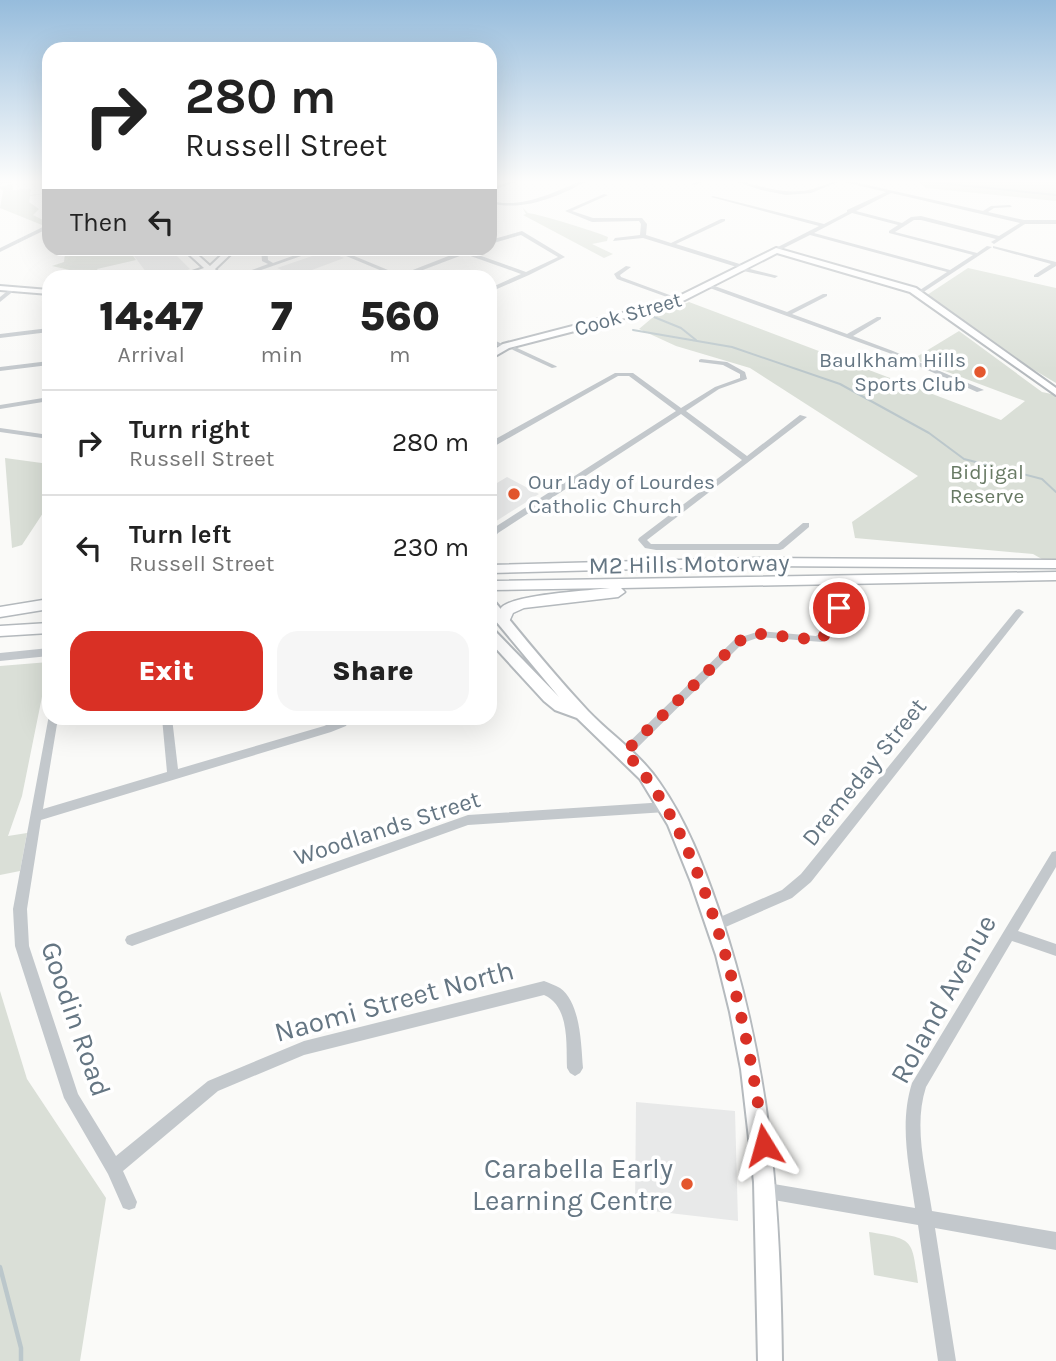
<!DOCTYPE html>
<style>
body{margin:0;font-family:Karla,sans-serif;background:#f6f6f6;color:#222;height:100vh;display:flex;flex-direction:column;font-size:26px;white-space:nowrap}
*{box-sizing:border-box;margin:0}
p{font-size:23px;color:#767676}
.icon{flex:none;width:38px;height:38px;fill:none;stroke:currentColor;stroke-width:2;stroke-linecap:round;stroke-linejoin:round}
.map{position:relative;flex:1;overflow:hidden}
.drawer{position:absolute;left:42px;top:270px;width:455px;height:455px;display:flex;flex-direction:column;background:#fff;border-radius:21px;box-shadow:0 7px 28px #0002}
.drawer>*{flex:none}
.top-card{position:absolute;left:42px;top:42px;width:455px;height:214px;border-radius:21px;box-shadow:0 7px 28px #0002;background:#fff;color:#222;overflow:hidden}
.pin{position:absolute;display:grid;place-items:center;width:60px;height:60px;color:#fff;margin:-30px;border:4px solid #fff;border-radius:50%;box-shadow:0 2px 7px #0007}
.me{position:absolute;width:77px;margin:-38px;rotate:352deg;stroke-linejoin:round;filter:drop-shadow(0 0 5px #0008)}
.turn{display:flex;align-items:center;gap:24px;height:147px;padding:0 28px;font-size:32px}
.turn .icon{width:91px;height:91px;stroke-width:2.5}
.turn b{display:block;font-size:49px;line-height:60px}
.then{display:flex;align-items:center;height:66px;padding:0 28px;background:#0003;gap:14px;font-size:26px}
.eta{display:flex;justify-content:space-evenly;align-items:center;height:119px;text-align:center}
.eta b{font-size:42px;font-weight:800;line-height:49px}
.cta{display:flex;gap:14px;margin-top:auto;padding:14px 28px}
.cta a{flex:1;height:80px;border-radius:21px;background:#d93025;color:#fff;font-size:28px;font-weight:800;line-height:80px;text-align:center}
.cta a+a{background:#f6f6f6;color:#222}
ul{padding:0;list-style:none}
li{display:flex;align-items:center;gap:21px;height:105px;padding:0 28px;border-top:2px solid #e0e0e0}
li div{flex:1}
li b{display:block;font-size:26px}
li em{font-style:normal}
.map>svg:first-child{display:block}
.built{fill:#e8e9e9}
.green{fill:#dadfd7}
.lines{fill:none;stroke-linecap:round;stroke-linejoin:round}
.stream-far1{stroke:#bbc7cb;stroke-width:2}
.stream{stroke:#bbc7cb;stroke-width:4.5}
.major-casing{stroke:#b5babe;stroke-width:4}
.highway-casing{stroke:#b4b9bd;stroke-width:3}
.minor{fill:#c3c8cc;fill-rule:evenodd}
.major{fill:#fff;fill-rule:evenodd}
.highway{fill:#fff;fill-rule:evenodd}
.route{stroke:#d93025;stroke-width:12;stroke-dasharray:0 21.6}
.poi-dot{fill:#e4572e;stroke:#fff;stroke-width:2.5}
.labels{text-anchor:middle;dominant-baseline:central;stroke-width:7;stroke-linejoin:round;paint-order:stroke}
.far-street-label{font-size:21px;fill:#657683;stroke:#fff}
.far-poi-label{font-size:21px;fill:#657683;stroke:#fff;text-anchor:end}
.far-park-label{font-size:21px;fill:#687a64;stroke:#fff}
.street-label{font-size:24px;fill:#657683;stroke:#fff}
.near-street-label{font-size:28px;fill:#657683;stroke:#fff}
.near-poi-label{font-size:28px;fill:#657683;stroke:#fff;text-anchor:end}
</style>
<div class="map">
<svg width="1056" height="1361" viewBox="0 0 1056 1361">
<rect width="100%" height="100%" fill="#fafaf8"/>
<!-- built -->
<g class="built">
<path d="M129,249H170L190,269L177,275L149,276Z"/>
<path d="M327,251L344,258L296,276L277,268Z"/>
<path d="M507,477L539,494L490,525V479L497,483Z"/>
<path d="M636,1102L735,1111L738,1221L635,1209Z"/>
</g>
<!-- green -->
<g class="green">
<path d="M915,180L1056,182V201L926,188Z"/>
<path d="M12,184L13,190L31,189L30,195L49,193L30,196L29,202L39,209L33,215L49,223L42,225L0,208L3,191L0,187Z"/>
<path d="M522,207L528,213C539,214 597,232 608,237L607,241L592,244L613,254L604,258L523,215L526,214Z"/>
<path d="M119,248L128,249L136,260L97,269L101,276H85L83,273L52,266L64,262L65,254L84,256Z"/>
<path d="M968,268L1056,288V383L1009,355L927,295Z"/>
<path d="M689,302L1001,420L1025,401L913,359L959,331L1042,392L1056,395V567L1033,554L855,538L852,522L918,476L750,368L676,346L639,329L652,318Z"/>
<path d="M5,458L49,464L47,507L49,509L45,510L22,545L12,548Z"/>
<path d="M49,662L22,796L8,836L27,833L20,871L0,875V666Z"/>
<path d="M0,991L27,1079L106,1198L80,1361H0Z"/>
<path d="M869,1232C914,1239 912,1239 918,1283L874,1275Z"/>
</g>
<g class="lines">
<!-- stream-far1 -->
<g class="stream-far1">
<path d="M910,180L1056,195"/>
<path d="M649,315L681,328L696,340"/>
<path d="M633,330L732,347L840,384L929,433L964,459L1042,479L1056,492"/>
</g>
<!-- stream -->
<path class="stream" d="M0,1267L21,1348V1361"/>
<defs>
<g id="major">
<path d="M182,248H190L210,266L229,248H237L215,269L221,276H214L208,271L191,276H181L204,268Z"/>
<path d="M776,248L916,288L1056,388V395L910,292L777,253L675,305L509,348L490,359V352L503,344L669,301Z"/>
<path d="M0,286L49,290V294L0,290Z"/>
<path d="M490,601L495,602C525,639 555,676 588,711C611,735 640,754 659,782C686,820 704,867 719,911C771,1064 780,1201 782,1361H758L754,1182L741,1069L730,1012L716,955L691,882L668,825L640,779L577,718L555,710L544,701L490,642V629L495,631L559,697L490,614Z"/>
</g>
<g id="highway">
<path d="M756,558L1056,560V568L756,566L490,573V565Z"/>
<path d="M1056,572V580L621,588L625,592L618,597L524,608L513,613L508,624L503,626L496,621C497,616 499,609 503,606C520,594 586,591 610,588L490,590V582L493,581Z"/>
<path d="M49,599V609L0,617V607Z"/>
<path d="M49,623V633L0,636V626Z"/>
</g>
</defs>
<!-- major casing -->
<use href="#major" class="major-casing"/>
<!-- highway casing -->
<use href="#highway" class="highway-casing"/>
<!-- minor -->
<g class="minor">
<path d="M15,180H25L0,184V182Z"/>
<path d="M516,180H521L490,191V188Z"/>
<path d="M584,180H589C560,196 524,212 490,203V201C524,209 553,192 584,180Z"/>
<path d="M701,180H706L696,185L692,184Z"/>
<path d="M731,180H737C760,186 783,195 808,190C820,188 832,180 845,180L983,211L991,206L1010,205L1012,207L994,208L988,212L1024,220H1056V224H1025L994,244L991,242L996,239L921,220H914L895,232L977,253L987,246L992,247L922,293L919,291L920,290L947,272L810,235L778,251H774V249L819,226L711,197L713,196L824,224L847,212V210L886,192L840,181L811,193L786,195L761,190ZM891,193L1020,223L999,236L921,216L911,217L902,223L856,211ZM852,213L898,225L889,231V233L973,255L950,270L814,233Z"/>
<path d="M604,194L608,195L572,211L593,218H642L647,224L646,235L671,243L721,219H725V221L676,244L746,266V268L778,276L775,278L739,270L740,268L643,238L613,241L615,238L640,235L641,224L639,221L592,222L565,211Z"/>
<path d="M49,224V228L0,252V248Z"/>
<path d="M522,231L565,257L529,275L490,292V288L521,274L465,254L407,276H394L327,248H335L400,275L469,248H477L470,252L526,272L558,257L521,235L490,244V240Z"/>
<path d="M993,246L1056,262V266L1038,277H1034V275L1051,264L993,248Z"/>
<path d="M261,248H267L268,260L273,263L315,248H324L244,276H237L238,275L268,264L262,261Z"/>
<path d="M626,266L631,267L620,275L621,277L683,300L678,301L617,279L614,274Z"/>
<path d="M709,284L787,312L823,294H827V296L792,314L847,334L877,317H881V319L853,336L893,351L984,390L977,392L889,353L707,287L706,286Z"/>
<path d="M11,288L16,289L0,302V297Z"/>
<path d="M49,328V332L0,338V334Z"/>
<path d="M490,338L506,346L507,347L502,348L490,343Z"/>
<path d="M515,347L556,366L557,367L552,368L513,350L512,349Z"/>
<path d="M701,359L727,362L745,372L747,379L719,389L686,411L747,456L800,415L807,417L647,540L651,544H778L803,523H809V527L783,549L780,550H656L645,548L638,540L639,538L742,460L681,414L498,533L493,540L490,541V532L492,529L676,411L629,376H618L493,447H490V442L615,373H633L681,408L715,387L740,378V374L723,365L699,362V360Z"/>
<path d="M49,361V365L0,371V367Z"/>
<path d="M49,397V401L0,409V405Z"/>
<path d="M0,428L49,435V439L0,432Z"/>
<path d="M839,605L844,608L842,626L822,642L760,637L743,643L629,756H621L619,753L621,750L735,639L760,631L816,636L832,625L834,608Z"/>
<path d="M1019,609L1024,612L1022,614L811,882L792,898L721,929L716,931L711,929L709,925L711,921L782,890L801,874L1016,610Z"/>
<path d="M49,648V656L0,661V653Z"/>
<path d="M49,715V718H58L43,809L167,772L162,718H172L178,769L324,726L338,720L340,718H350L346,726L331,732L41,820L27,909L29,946L78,1094L116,1156L208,1081L304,1041L544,981C549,983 555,985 560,988C581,1003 581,1045 583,1068L580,1073L575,1076L570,1073L567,1068C566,1045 570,1006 544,995L304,1055L218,1091L123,1171L137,1202L135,1208L129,1210L123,1208L108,1174L64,1098L15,946L13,909Z"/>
<path d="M666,802L670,804L672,807L670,810L666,812L468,825L132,946L127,944L125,940L127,936L132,934L468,815Z"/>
<path d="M1056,851V867L1018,931L1056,944V956L1012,941L926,1087C913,1127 926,1171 932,1211L1056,1232V1250L935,1228L956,1361H938L918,1225L768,1199L762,1197L760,1191L762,1185L768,1183L915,1208C909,1166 899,1124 912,1083L1052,852Z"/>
</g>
<!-- major -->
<use href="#major" class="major"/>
<!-- highway -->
<use href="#highway" class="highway"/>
</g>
<!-- sky -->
<linearGradient id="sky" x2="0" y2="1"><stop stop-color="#96bcdc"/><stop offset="0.49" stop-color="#fdfdfc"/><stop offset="1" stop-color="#fdfdfc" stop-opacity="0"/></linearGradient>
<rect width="1056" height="370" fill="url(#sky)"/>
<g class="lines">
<!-- route -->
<path class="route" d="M764,1145C749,1028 708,838 625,752L739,641L760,634L818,640L837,626L839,608"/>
</g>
<!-- markers -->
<g class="poi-dot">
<circle cx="980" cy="372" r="7"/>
<circle cx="514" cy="494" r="7"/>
<circle cx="687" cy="1184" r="7"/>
</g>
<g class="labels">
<!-- far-street labels -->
<g class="far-street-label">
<text transform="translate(628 314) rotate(-16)">Cook Street</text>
</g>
<!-- far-poi labels -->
<g class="far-poi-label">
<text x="966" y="360">Baulkham Hills<tspan x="966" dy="24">Sports Club</tspan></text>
<text x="528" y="482" text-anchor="start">Our Lady of Lourdes<tspan x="528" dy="24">Catholic Church</tspan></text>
</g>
<!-- far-park labels -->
<g class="far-park-label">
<text x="987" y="472">Bidjigal<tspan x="987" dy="24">Reserve</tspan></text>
</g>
<!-- street labels -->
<g class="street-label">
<text transform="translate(689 564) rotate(-1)">M2 Hills Motorway</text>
<text transform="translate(864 772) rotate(-51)">Dremeday Street</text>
<text transform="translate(387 828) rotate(-18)">Woodlands Street</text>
</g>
<!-- near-street labels -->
<g class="near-street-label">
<text transform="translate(943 999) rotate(-61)">Roland Avenue</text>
<text transform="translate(394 1001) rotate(-15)">Naomi Street North</text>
<text transform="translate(76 1019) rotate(71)">Goodin Road</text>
</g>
<!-- near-poi labels -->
<g class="near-poi-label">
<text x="673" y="1168">Carabella Early<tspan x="673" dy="32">Learning Centre</tspan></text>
</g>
</g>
</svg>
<div class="pin" style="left:839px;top:608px;background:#d93025"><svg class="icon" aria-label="arrive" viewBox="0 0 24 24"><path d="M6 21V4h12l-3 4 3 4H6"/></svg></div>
<svg class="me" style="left:764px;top:1145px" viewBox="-20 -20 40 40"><path d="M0-17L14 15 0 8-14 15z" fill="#d93025" stroke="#fff" stroke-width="4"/></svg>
<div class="top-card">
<div class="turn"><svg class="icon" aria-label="right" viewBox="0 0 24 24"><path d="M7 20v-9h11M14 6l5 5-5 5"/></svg><div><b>280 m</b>Russell Street</div></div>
<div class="then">Then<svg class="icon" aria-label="left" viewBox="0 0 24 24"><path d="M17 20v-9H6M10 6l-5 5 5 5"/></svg></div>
</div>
<section class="drawer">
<div class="eta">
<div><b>14:47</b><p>Arrival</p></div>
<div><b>7</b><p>min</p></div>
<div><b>560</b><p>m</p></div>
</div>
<ul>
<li><svg class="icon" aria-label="right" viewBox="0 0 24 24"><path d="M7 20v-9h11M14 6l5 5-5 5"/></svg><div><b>Turn right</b><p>Russell Street</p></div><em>280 m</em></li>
<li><svg class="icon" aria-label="left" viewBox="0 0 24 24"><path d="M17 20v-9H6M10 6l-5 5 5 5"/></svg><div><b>Turn left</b><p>Russell Street</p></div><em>230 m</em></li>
</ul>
<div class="cta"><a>Exit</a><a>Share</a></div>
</section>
</div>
